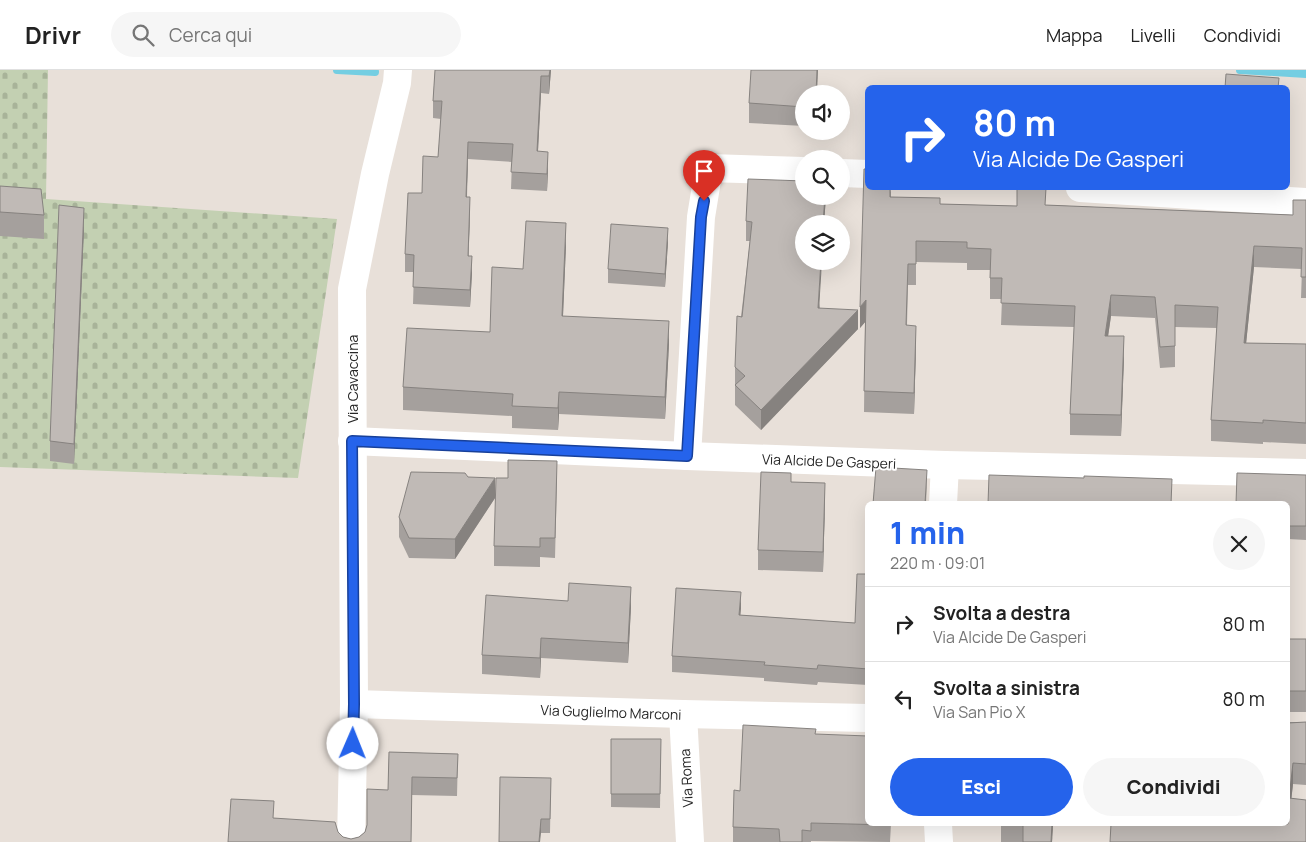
<!DOCTYPE html>
<html lang="it">
<meta charset="utf-8">
<style>
body{margin:0;font-family:Manrope,sans-serif;background:#f6f6f6;color:#222;height:100vh;display:flex;flex-direction:column;font-size:19px;white-space:nowrap}
*{box-sizing:border-box;margin:0}
p{font-size:16px;color:#767676}
.icon{flex:none;width:28px;height:28px;fill:none;stroke:currentColor;stroke-width:2;stroke-linecap:round;stroke-linejoin:round}
.map{position:relative;flex:1;overflow:hidden}
.drawer{position:absolute;left:865px;top:431px;width:425px;height:325px;display:flex;flex-direction:column;background:#fff;border-radius:8px;box-shadow:0 5px 20px #0002}
.drawer>*{flex:none}
.hud{position:absolute;left:865px;top:15px;width:425px;height:105px;border-radius:8px;box-shadow:0 5px 20px #0002;background:#2563eb;color:#fff;overflow:hidden}
.tools{position:absolute;left:795px;top:15px;display:grid;gap:10px}
.tools a{display:grid;place-items:center;width:55px;height:55px;border-radius:50%;background:#fff;box-shadow:0 5px 20px #0002;font-size:25px}
.pin{position:absolute;display:grid;place-items:center;width:42px;height:42px;color:#fff;margin:-51px -21px;border-radius:50% 50% 50% 0;rotate:-45deg;box-shadow:0 0 5px #0007}
.pin .icon{rotate:45deg}
.me{position:absolute;width:55px;margin:-28px;rotate:1deg;stroke-linejoin:round;filter:drop-shadow(0 0 4px #0008)}
.turn{display:flex;align-items:center;gap:18px;height:105px;padding:0 25px;font-size:22px}
.turn .icon{width:65px;height:65px;stroke-width:2.5}
.turn b{display:block;font-size:35px;line-height:42px}
.round{display:grid;place-items:center;flex:none;width:52px;height:52px;border-radius:26px;background:#f6f6f6}
.headline{display:flex;align-items:center;justify-content:space-between;height:85px;padding:0 25px}
h1{font-size:30px;font-weight:800;line-height:38px;color:#2563eb}
.primary-button{display:flex;gap:10px;margin-top:auto;padding:10px 25px}
.primary-button a{flex:1;height:58px;border-radius:30px;background:#2563eb;color:#fff;font-size:20px;font-weight:800;line-height:58px;text-align:center}
.primary-button a+a{background:#f6f6f6;color:#222}
ul{padding:0;list-style:none}
li{display:flex;align-items:center;gap:15px;height:75px;padding:0 25px;border-top:1px solid #e0e0e0}
li div{flex:1}
li b{display:block;font-size:19px}
li em{font-style:normal}
header{display:flex;align-items:center;gap:30px;box-sizing:border-box;height:70px;padding:0 25px;background:#fff;border-bottom:1px solid #e0e0e0}
header strong{font-size:24px}
nav{display:flex;gap:28px;margin-inline-start:auto;font-size:18px}
.search{width:350px;height:45px;background:#f6f6f6;display:flex;align-items:center;gap:12px;box-sizing:border-box;padding:0 18px;border-radius:28px;color:#767676;font-size:19px}
.map>svg:first-child{display:block}
.cemetery{fill:url(#cemetery-stones)}
.lines{fill:none;stroke-linecap:round;stroke-linejoin:round}
.stream{stroke:#74cee2;stroke-width:8}
.minor{stroke:#fff;stroke-width:28}
.wall{fill:#a5a09d}
.shaded-wall{fill:#86827f}
.building{fill:#c0bab6;stroke:#86827f}
.route-casing{stroke:#184099;stroke-width:12}
.route{stroke:#2563eb;stroke-width:9}
.labels{text-anchor:middle;dominant-baseline:central;stroke-width:4;stroke-linejoin:round;paint-order:stroke}
.street-label{font-size:14px;fill:#272727;stroke:#fff}
</style>
<header>
<strong>Drivr</strong>
<div class="search"><svg class="icon" aria-label="search" viewBox="0 0 24 24"><circle cx="10" cy="10" r="6"/><path d="M15 15l6 6"/></svg>Cerca qui</div>
<nav><a>Mappa</a><a>Livelli</a><a>Condividi</a></nav>
</header>
<div class="map">
<svg width="1306" height="772" viewBox="0 0 1306 772">
<defs>
<pattern id="cemetery-stones" width="16" height="16" patternUnits="userSpaceOnUse" patternTransform="scale(1.25)"><rect width="16" height="16" fill="#c3d0b2"/><path d="M2 7V4a2 2 0 0 1 4 0v3zM10 15v-3a2 2 0 0 1 4 0v3z" fill="#a8b399"/></pattern>
</defs>
<rect width="100%" height="100%" fill="#e8e0d9"/>
<!-- cemetery -->
<path class="cemetery" d="M0,0H48L46,129L337,149L298,408L0,397Z"/>
<g class="lines">
<!-- stream -->
<g class="stream">
<path d="M337,0L375,2"/>
<path d="M1240,0L1306,4"/>
</g>
<!-- minor -->
<g class="minor">
<path d="M841,103L868,104"/>
<path d="M1080,118L1306,132"/>
<path d="M352,371L687,386L945,395L1306,403"/>
<path d="M687,386L701,147L709,98L804,101"/>
<path d="M943,434L945,395"/>
<path d="M354,634L683,644L868,648"/>
<path d="M683,644L690,772"/>
<path d="M938,754L939,772"/>
<path d="M351,772L354,634L352,219L375,104L397,13L398,0"/>
</g>
</g>
<!-- wall -->
<g class="wall">
<path d="M435,0H551L549,24L541,23L538,81L548,99L547,121L511,119L512,92L468,89L467,127L470,144L468,186L472,203L470,237L413,234L414,202H405V184L422,123L438,87L441,49L433,48V31Z"/>
<path d="M818,0L804,24V56L749,53V33Z"/>
<path d="M0,116L44,145V169L0,166Z"/>
<path d="M891,118V127L940,134L1017,136L1046,135L1293,145L1306,130V228H1301L1302,199L1254,197L1246,273L1306,274V374L1263,372V374L1211,371V350L1217,258L1175,257V297L1160,298L1155,248L1111,246L1108,266L1124,288L1121,366L1070,365V344L1074,257L1001,255L1002,229H990V200H967V193L916,192V215H908L907,255L916,277L914,344L864,342L865,252L860,258Z"/>
<path d="M826,126L824,154H804L820,238L858,259L761,360L735,335V297L750,171H746V151Z"/>
<path d="M84,158L74,394L50,391V371Z"/>
<path d="M668,172L665,217L608,213V199Z"/>
<path d="M566,175L563,246L669,274L665,349L559,344L558,360L512,358V346L403,340V317L490,262L523,199Z"/>
<path d="M1306,405V470L1288,469V434Z"/>
<path d="M468,407L495,428L455,489L409,488L399,467V447Z"/>
<path d="M557,411L555,488L540,487V497L494,496V476Z"/>
<path d="M791,412L825,433L823,502L758,500V480Z"/>
<path d="M868,504V615L818,612L817,615L764,611V608L672,602V586L741,538L740,545L855,553Z"/>
<path d="M631,537L628,593L541,588L540,608L482,604V585Z"/>
<rect x="1288" y="569" width="18" height="73"/>
<path d="M1288,652H1306V715L1293,714L1288,754Z"/>
<path d="M816,664L891,754L890,772L811,771V772H733V757L740,721Z"/>
<path d="M611,669H661L660,738L611,737Z"/>
<path d="M389,682L458,684L457,726L412,725L411,772H228L274,748L338,762L343,767L351,769L359,767L365,762L367,755L388,720Z"/>
<path d="M551,708L550,763H541L499,772Z"/>
<path d="M1001,754H1053L1052,772H1001Z"/>
</g>
<!-- shaded-wall -->
<g class="shaded-wall">
<path d="M550,0H551L549,24V6Z"/>
<path d="M817,0H818L817,24H816Z"/>
<path d="M541,6V23L537,99V81Z"/>
<path d="M468,72V89L466,144V127Z"/>
<path d="M548,82V99L547,121V104Z"/>
<path d="M825,126H826L824,154H823Z"/>
<path d="M470,127V144L468,203V186Z"/>
<path d="M84,138V158L74,394V374Z"/>
<path d="M566,153V175L562,269V246Z"/>
<path d="M668,158V172L665,217V204Z"/>
<path d="M1254,176V197L1244,294V273Z"/>
<path d="M472,186V203L470,237V220Z"/>
<path d="M821,191H822L818,258V238Z"/>
<path d="M1111,225V246L1105,287V266Z"/>
<path d="M866,230V251L860,258V237Z"/>
<path d="M858,240V259L761,360V340Z"/>
<path d="M669,251V274L665,349V327Z"/>
<path d="M916,256V277L914,344V323Z"/>
<path d="M1124,266V288L1121,366V345Z"/>
<path d="M559,322V344L558,360V338Z"/>
<path d="M927,400L926,434H925Z"/>
<path d="M495,408V428L455,489V469Z"/>
<path d="M825,413V433L823,502V482Z"/>
<path d="M631,517V537L628,593V573Z"/>
<path d="M741,522V538L739,561V545Z"/>
<path d="M541,568V588L540,608V588Z"/>
<path d="M1293,693V714L1289,750V728Z"/>
<path d="M541,749V763L540,772H539Z"/>
<path d="M1052,754H1053L1052,772H1051Z"/>
</g>
<!-- building -->
<g class="building">
<path d="M435,0H550L549,6H541L537,81L548,82L547,104L511,102L513,74L468,72L466,127H470L468,186H472L470,220L413,217L414,185L405,184L408,123H422L423,86L438,87L442,31H433Z"/>
<path d="M751,0H817L816,24H804V37L749,33Z"/>
<path d="M1226,4L1279,8L1278,18H1225Z"/>
<path d="M864,99H868V118H890V127L940,128V134L1017,136V118H1046L1045,135L1293,145V130H1306V207H1301L1302,178L1254,176L1244,273L1306,274V353L1263,350V353L1211,350L1218,237L1175,235V276L1160,277L1155,227L1111,225L1105,266H1124L1121,345L1070,344L1075,236L1001,233L1002,208H990L991,179L967,178V172L916,171V194H908L906,255L916,256L914,323L864,321L866,230L860,237Z"/>
<path d="M748,109L804,111V126H825L823,154H804V191H821L818,238L858,240L761,340L735,315L745,306L735,297L737,246L742,247L752,152L746,151Z"/>
<path d="M0,116L41,119L44,145L0,142Z"/>
<path d="M59,135L84,138L74,374L50,371Z"/>
<path d="M526,151L566,153L562,246L669,251L665,327L559,322L558,338L512,336L513,324L403,317L407,258L490,262L492,197L523,199Z"/>
<path d="M611,154L668,158L665,204L608,199Z"/>
<path d="M508,390L557,391L555,468H540V477L494,476L496,408H508Z"/>
<path d="M876,397L927,400L925,434H873Z"/>
<path d="M411,402L465,403L468,407L495,408L455,469L409,468L399,447Z"/>
<path d="M761,402L791,403V412L825,413L823,482L758,480Z"/>
<path d="M1237,403L1306,405V456H1288V434H1236Z"/>
<path d="M989,405L1084,408V406L1172,409L1171,434H988Z"/>
<path d="M857,504H868V599L818,595L817,599L764,595L765,592L672,586L676,518L741,522L739,545L855,553Z"/>
<path d="M569,513L631,517L628,573L541,568L540,588L482,585L486,525L568,531Z"/>
<rect x="1288" y="569" width="18" height="52"/>
<path d="M1288,653L1306,652V694L1293,693L1289,728L1306,730V772H1110L1111,754H1288Z"/>
<path d="M743,655L816,659L815,664L868,666V754H890V755L811,753V761L802,760V772H780L779,759L733,757L734,720L740,721Z"/>
<path d="M611,669H661L660,724H611Z"/>
<path d="M389,682L458,684L457,708L412,707L411,772H228L231,729L274,731L273,748L335,752L338,762L343,767L351,769L359,767L365,762L367,755V719L388,720Z"/>
<path d="M500,707L551,708L550,749H541L539,772H499Z"/>
<path d="M1023,754H1052L1051,772H1023Z"/>
</g>
<g class="lines">
<defs>
<path id="route" d="M353,674L354,634L352,371L687,386L701,147L704,131"/>
</defs>
<!-- route casing -->
<use href="#route" class="route-casing"/>
<!-- route -->
<use href="#route" class="route"/>
</g>
<g class="labels">
<!-- street labels -->
<g class="street-label">
<text transform="translate(352 309) rotate(-90)">Via Cavaccina</text>
<text transform="translate(829 391) rotate(2)">Via Alcide De Gasperi</text>
<text transform="translate(611 642) rotate(2)">Via Guglielmo Marconi</text>
<text transform="translate(686 708) rotate(-93)">Via Roma</text>
</g>
</g>
</svg>
<div class="tools">
<a><svg class="icon" aria-label="sound" viewBox="0 0 24 24"><path d="M4 9h4l5-4v14l-5-4H4zM17 9q2 3 0 6"/></svg></a>
<a><svg class="icon" aria-label="search" viewBox="0 0 24 24"><circle cx="10" cy="10" r="6"/><path d="M15 15l6 6"/></svg></a>
<a><svg class="icon" aria-label="layers" viewBox="0 0 24 24"><path d="M12 4l9 5-9 5-9-5zM3 14l9 5 9-5"/></svg></a>
</div>
<div class="pin" style="left:704px;top:131px;background:#d93025"><svg class="icon" aria-label="arrive" viewBox="0 0 24 24"><path d="M6 21V4h12l-3 4 3 4H6"/></svg></div>
<svg class="me" style="left:353px;top:674px" viewBox="-20 -20 40 40"><circle r="19" fill="#fff"/><path d="M0-13L10 11 0 6-10 11z" fill="#2563eb"/></svg>
<div class="hud">
<div class="turn"><svg class="icon" aria-label="right" viewBox="0 0 24 24"><path d="M7 20v-9h11M14 6l5 5-5 5"/></svg><div><b>80 m</b>Via Alcide De Gasperi</div></div>
</div>
<section class="drawer">
<div class="headline"><div><h1>1 min</h1><p>220 m · 09:01</p></div><a class="round"><svg class="icon" aria-label="close" viewBox="0 0 24 24"><path d="M6 6l12 12M18 6L6 18"/></svg></a></div>
<ul>
<li><svg class="icon" aria-label="right" viewBox="0 0 24 24"><path d="M7 20v-9h11M14 6l5 5-5 5"/></svg><div><b>Svolta a destra</b><p>Via Alcide De Gasperi</p></div><em>80 m</em></li>
<li><svg class="icon" aria-label="left" viewBox="0 0 24 24"><path d="M17 20v-9H6M10 6l-5 5 5 5"/></svg><div><b>Svolta a sinistra</b><p>Via San Pio X</p></div><em>80 m</em></li>
</ul>
<div class="primary-button"><a>Esci</a><a>Condividi</a></div>
</section>
</div>
